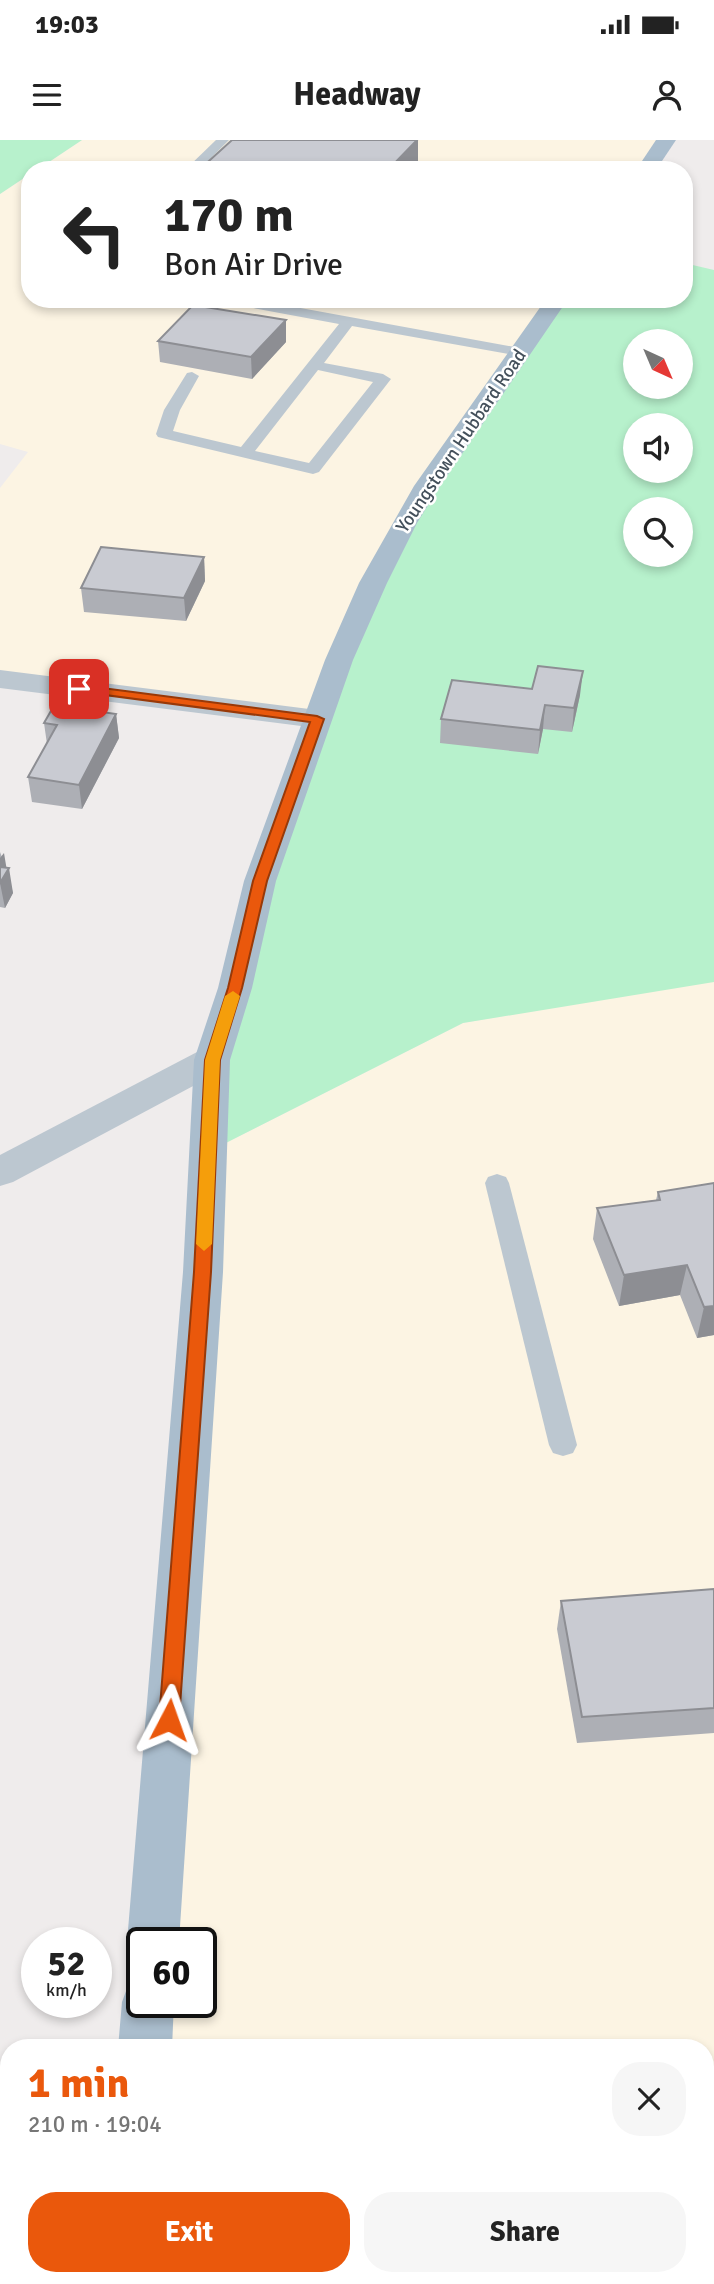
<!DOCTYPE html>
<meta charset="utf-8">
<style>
body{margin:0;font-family:Signika,sans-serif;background:#f6f6f6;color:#222;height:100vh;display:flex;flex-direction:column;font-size:26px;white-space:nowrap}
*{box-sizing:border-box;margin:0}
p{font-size:23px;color:#767676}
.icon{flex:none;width:38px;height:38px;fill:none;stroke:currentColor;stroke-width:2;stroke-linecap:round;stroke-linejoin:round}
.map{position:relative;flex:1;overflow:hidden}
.drawer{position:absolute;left:0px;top:1899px;width:714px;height:247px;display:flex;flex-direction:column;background:#fff;border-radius:28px 28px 0 0;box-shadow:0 4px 10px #0003}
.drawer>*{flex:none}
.top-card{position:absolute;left:21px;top:21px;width:672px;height:147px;border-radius:28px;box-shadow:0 4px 10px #0003;background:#fff;color:#222;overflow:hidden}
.needle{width:46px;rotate:136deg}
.buttons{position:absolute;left:623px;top:189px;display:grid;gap:14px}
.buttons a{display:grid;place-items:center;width:70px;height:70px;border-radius:50%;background:#fff;box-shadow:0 4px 10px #0003;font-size:35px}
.speed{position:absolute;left:21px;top:1787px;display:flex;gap:14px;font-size:35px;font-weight:700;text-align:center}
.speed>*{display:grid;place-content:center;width:91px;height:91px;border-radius:50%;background:#fff;box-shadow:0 4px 10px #0003;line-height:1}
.speed small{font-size:18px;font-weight:400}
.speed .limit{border:4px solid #111;border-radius:10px;background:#fff;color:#111}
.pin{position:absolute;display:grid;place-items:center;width:60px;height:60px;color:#fff;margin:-30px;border-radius:14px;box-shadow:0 4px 10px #0006}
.me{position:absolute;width:77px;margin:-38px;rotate:4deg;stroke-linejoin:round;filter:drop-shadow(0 0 5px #0008)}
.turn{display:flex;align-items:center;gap:24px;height:147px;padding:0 28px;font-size:32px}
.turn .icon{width:91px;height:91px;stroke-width:2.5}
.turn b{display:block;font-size:49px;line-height:60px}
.round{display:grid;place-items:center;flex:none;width:74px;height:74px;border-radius:28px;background:#f6f6f6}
.overview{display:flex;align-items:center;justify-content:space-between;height:119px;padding:0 28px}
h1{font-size:42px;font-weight:700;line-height:52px;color:#ea580c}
.button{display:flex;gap:14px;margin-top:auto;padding:14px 28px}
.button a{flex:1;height:80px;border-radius:28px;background:#ea580c;color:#fff;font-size:28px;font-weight:700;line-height:80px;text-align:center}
.button a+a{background:#f6f6f6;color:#222}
.status{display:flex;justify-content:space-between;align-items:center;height:49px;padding:0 35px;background:#fff;direction:ltr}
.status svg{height:19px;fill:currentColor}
header{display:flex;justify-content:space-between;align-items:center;height:91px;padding:0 28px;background:#fff;font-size:32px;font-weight:700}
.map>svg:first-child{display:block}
.commercial{fill:#fcf4e3}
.green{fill:#b7f1cc;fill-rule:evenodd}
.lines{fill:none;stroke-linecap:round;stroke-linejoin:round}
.lane{fill:#bcc7d0;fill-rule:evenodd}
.street{fill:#bcc7d0;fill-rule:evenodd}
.primary{fill:#aabdcd;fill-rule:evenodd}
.wall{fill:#adafb5}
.shaded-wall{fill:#8d8e93}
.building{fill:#c9cbd2;stroke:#8d8e93;stroke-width:2}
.route{fill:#ea580c;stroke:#983908;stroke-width:2}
.slow{fill:#f59e0b}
.labels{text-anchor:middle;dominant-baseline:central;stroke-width:5;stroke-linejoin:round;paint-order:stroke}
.street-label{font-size:19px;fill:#44505b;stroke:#fff}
</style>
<div class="status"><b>19:03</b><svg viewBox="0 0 49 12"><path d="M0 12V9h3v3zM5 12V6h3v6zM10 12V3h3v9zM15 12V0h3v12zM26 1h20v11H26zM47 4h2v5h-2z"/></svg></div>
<header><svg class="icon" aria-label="menu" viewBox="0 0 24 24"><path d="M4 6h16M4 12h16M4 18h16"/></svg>Headway<svg class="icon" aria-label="person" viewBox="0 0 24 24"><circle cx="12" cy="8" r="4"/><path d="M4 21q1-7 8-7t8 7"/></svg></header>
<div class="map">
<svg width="714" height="2144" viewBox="0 0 714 2144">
<rect width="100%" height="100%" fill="#efecec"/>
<!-- commercial -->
<g class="commercial">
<path d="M82,0H666L646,30H37Z"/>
<path d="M30,34V159H557L317,579L0,539V348L28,312L0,304V54Z"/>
<path d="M708,841L714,842V2086L705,2088V1908H145L148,1862H201V1802H153L203,1132L208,1012L463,883Z"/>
<path d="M128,2137H516L488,2144H127Z"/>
</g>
<!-- green -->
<g class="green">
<path d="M0,0H82L37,30H30V34L0,54Z"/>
<path d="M684,123L714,130V842L463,883L208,1012L212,920L373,443L557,159H684ZM635,201H681V247H635ZM635,285H681V331H635ZM635,369H681V415H635Z"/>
<path d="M714,2086V2144H545V2137H705V2088Z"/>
</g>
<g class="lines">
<!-- lane -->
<g class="lane">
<path d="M216,0H229L199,30H185Z"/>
<path d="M219,159H251L520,208L527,212L520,216L352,186L324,223L383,234L391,239L319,332L313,334L158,297L156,294L164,270L187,233L192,232L199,236L180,270L173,291L241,307L339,184L226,163ZM318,230L373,242L309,323L255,311Z"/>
<path d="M497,1034L506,1037L509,1043L577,1305L573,1313L563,1316L553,1313L549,1305L485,1043L488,1037Z"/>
</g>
<!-- street -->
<g class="street">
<path d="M0,530L317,570L327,573L332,579L327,585L317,588L0,548Z"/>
<path d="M212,907L225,911L230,920L225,929L13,1042L0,1046V1015L199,911Z"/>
</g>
<!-- primary -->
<g class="primary">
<path d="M656,0H676L656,30H636Z"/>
<path d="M546,159H568L440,346L417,383L387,443L353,520L276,741L252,848L230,920L223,1132L179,1802H142V1823L135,1820L127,1802L183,1132L194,920L218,848L244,741L325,520L359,443L414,346Z"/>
<path d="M142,1838V1862H174L172,1908H118L122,1862L129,1843Z"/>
<path d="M99,2137H157L156,2144H98Z"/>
</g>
</g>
<!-- wall -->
<g class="wall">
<path d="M232,0L418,28L416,30H199Z"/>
<path d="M158,201L286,202L252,239L160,222Z"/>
<path d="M204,417L205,441L186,481L84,472L81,448Z"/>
<path d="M580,555L572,592L543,589L538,614L440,603L441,579Z"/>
<path d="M65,571L116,574L119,598L82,669L32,662L28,637L47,604L44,583Z"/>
<path d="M0,712L6,728L13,753L5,768L0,767Z"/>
<path d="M714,1043V1195L697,1198L680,1155L619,1166L593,1099L597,1068L656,1060L658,1052Z"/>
<path d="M714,1449V1593L577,1603L557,1489L561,1461Z"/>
</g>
<!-- shaded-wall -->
<g class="shaded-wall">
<path d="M417,0H418V28L416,30H388Z"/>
<path d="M286,180V202L252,239L251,217Z"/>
<path d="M204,417L205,441L186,481L184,458Z"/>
<path d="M583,531L580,555L572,592L574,568Z"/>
<path d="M545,565L543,589L538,614L540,590Z"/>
<path d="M116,574L119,598L82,669L79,645Z"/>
<path d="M4,713L7,731L9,728L13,753L5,768L0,743V718Z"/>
<path d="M687,1125L680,1155L619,1166L624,1135Z"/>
<path d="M714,1166V1195L697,1198L704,1167Z"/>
</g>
<!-- building -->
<g class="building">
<path d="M232,0H417L388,30H342L307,24L301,30H199Z"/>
<path d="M193,165L286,180L251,217L158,201Z"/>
<path d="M101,407L204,417L184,458L81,448Z"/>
<path d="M538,526L583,531L574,568L545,565L540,590L441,579L452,540L532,549Z"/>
<path d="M67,567L116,574L79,645L28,637L57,585L44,583L52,569L65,571Z"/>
<path d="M0,727L9,728L0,743Z"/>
<path d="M714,1043V1166L704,1167L687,1125L624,1135L597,1068L660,1060L658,1052Z"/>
<path d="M714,1449V1568L582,1577L561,1461Z"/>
</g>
<!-- route -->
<path class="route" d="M79,545L317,576L324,579L267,741L242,848L220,920L211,1132L179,1580L176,1586L169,1589L162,1586L159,1580L194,1132L205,920L228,848L253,741L310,582L75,551V546Z"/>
<!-- slow -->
<path class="slow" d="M233,851L240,856L220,920L212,1104L204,1111L196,1104L205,920L225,856Z"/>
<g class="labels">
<!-- street labels -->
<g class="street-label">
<text transform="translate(461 301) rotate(-56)">Youngstown Hubbard Road</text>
</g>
</g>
</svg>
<div class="buttons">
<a><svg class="needle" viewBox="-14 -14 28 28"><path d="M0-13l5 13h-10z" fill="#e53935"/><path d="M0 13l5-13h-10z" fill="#767676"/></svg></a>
<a><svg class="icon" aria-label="sound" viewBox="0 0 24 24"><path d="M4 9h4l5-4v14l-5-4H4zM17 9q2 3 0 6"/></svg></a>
<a><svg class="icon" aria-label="search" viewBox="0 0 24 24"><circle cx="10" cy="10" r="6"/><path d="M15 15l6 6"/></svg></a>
</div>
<div class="speed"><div>52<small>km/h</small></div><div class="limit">60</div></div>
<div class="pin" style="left:79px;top:549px;background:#d93025"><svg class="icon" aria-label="arrive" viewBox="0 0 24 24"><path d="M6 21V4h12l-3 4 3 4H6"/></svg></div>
<svg class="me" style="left:169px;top:1580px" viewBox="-20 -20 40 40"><path d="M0-17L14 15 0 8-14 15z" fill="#ea580c" stroke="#fff" stroke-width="4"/></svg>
<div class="top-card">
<div class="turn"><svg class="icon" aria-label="left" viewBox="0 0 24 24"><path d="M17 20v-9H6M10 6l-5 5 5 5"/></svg><div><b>170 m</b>Bon Air Drive</div></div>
</div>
<section class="drawer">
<div class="overview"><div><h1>1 min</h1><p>210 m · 19:04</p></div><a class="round"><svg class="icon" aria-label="close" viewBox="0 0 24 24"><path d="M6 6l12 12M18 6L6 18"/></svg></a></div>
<div class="button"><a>Exit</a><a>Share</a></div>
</section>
</div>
